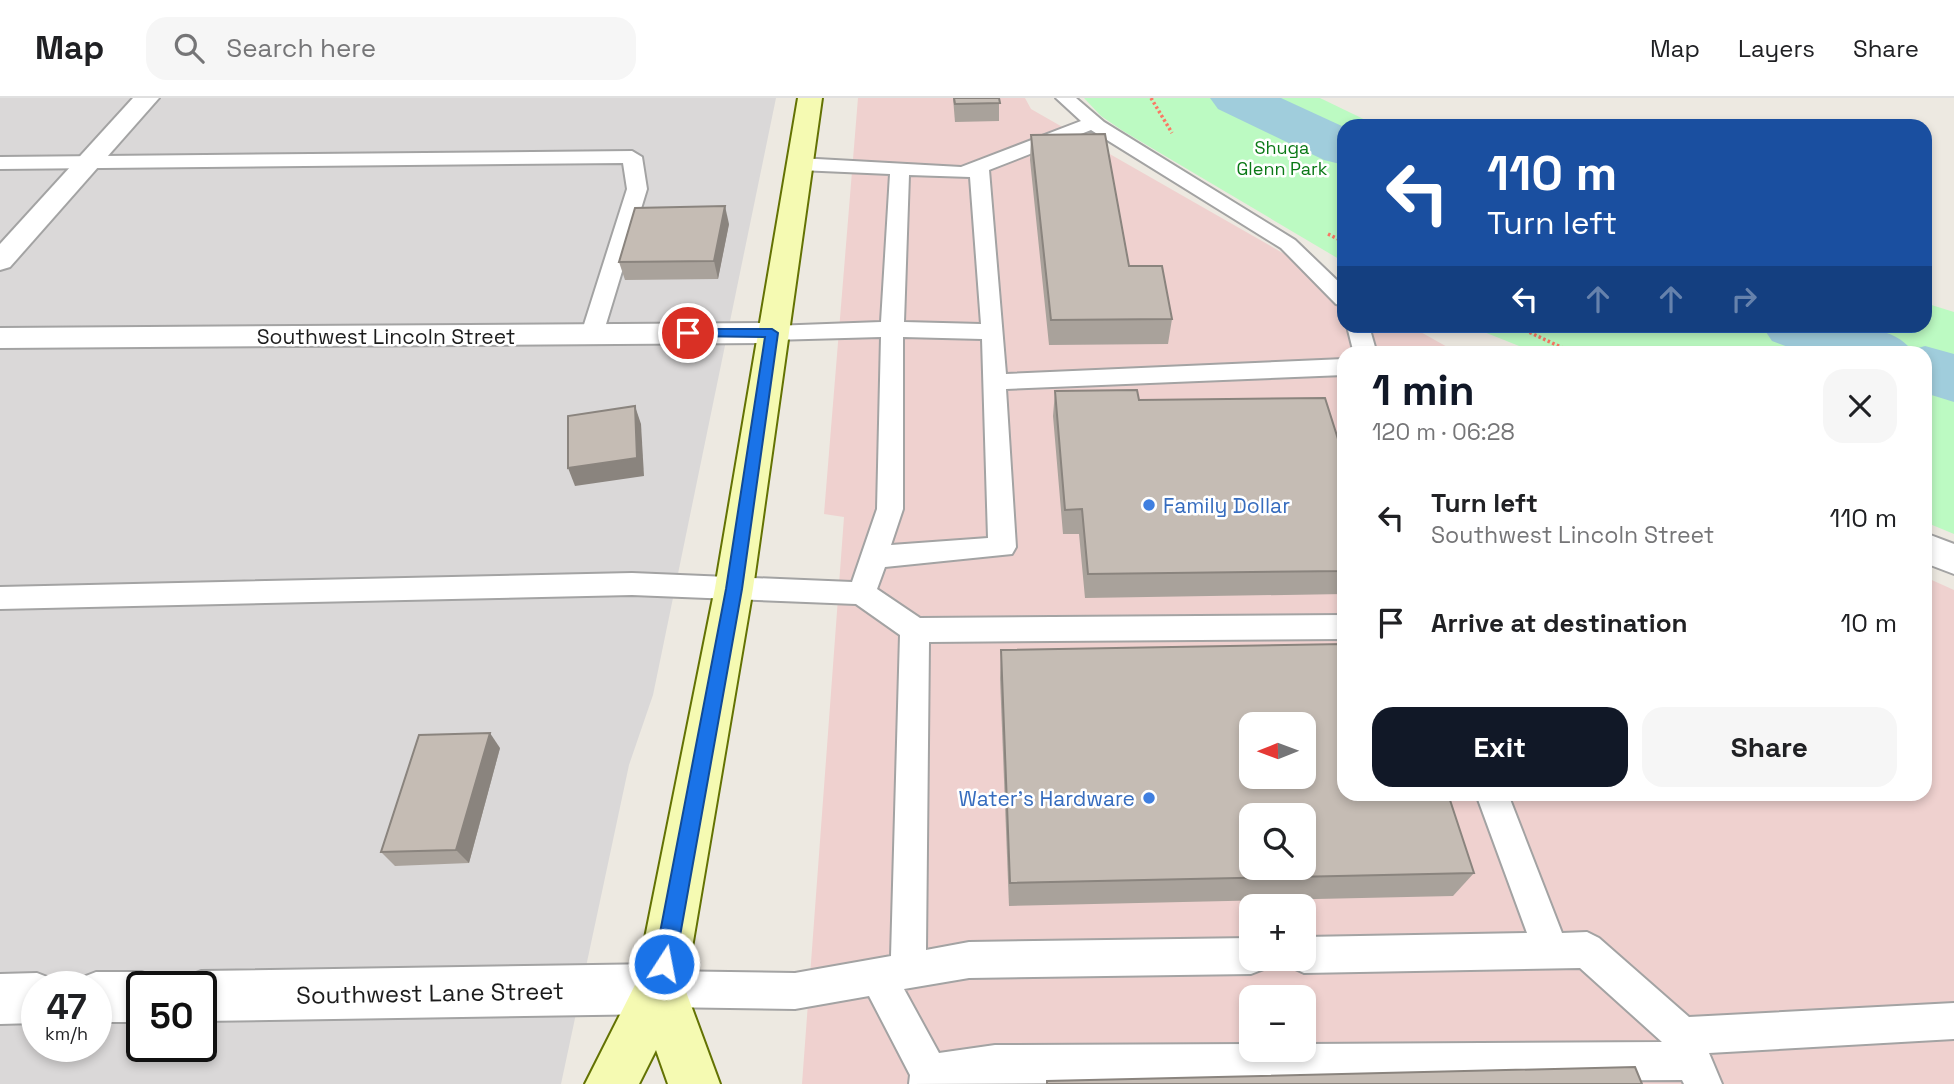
<!DOCTYPE html>
<meta charset="utf-8">
<style>
body{margin:0;font-family:"Space Grotesk",sans-serif;background:#f6f6f6;color:#202124;height:100vh;display:flex;flex-direction:column;font-size:26px;white-space:nowrap}
*{box-sizing:border-box;margin:0}
p{font-size:23px;color:#757577}
.icon{flex:none;width:38px;height:38px;fill:none;stroke:currentColor;stroke-width:2;stroke-linecap:round;stroke-linejoin:round}
.map{position:relative;flex:1;overflow:hidden}
.drawer{position:absolute;left:1337px;top:248px;width:595px;height:455px;display:flex;flex-direction:column;background:#fff;border-radius:21px;box-shadow:0 4px 10px #0003}
.drawer>*{flex:none}
.hud{position:absolute;left:1337px;top:21px;width:595px;height:214px;border-radius:21px;box-shadow:0 4px 10px #0003;background:#1a4fa0;color:#fff;overflow:hidden}
.needle{width:46px;rotate:269deg}
.controls{position:absolute;left:1239px;top:614px;display:grid;gap:14px}
.controls a{display:grid;place-items:center;width:77px;height:77px;border-radius:14px;background:#fff;box-shadow:0 4px 10px #0003;font-size:35px}
.speed{position:absolute;left:21px;top:873px;display:flex;gap:14px;font-size:35px;font-weight:700;text-align:center}
.speed>*{display:grid;place-content:center;width:91px;height:91px;border-radius:50%;background:#fff;box-shadow:0 4px 10px #0003;line-height:1}
.speed small{font-size:18px;font-weight:400}
.speed .limit{border:4px solid #111;border-radius:10px;background:#fff;color:#111}
.pin{position:absolute;display:grid;place-items:center;width:60px;height:60px;color:#fff;margin:-30px;border:4px solid #fff;border-radius:50%;box-shadow:0 2px 7px #0007}
.me{position:absolute;width:77px;margin:-38px;rotate:11deg;stroke-linejoin:round;filter:drop-shadow(0 0 5px #0008)}
.turn{display:flex;align-items:center;gap:24px;height:147px;padding:0 35px;font-size:32px}
.turn .icon{width:91px;height:91px;stroke-width:2.5}
.turn b{display:block;font-size:49px;line-height:60px}
.lanes{display:flex;align-items:center;height:66px;padding:0 35px;background:#0003;justify-content:center;gap:35px;direction:ltr}
.lanes .off{opacity:.35}
.round{display:grid;place-items:center;flex:none;width:74px;height:74px;border-radius:21px;background:#f6f6f6}
.headline{display:flex;align-items:center;justify-content:space-between;height:119px;padding:0 35px}
h1{font-size:42px;font-weight:600;line-height:52px;color:#111827}
.cta{display:flex;gap:14px;margin-top:auto;padding:14px 35px}
.cta a{flex:1;height:80px;border-radius:21px;background:#111827;color:#fff;font-size:28px;font-weight:600;line-height:80px;text-align:center}
.cta a+a{background:#f6f6f6;color:#202124}
ul{padding:0;list-style:none}
li{display:flex;align-items:center;gap:21px;height:105px;padding:0 35px}
li div{flex:1}
li b{display:block;font-size:26px}
li em{font-style:normal}
header{display:flex;align-items:center;gap:42px;box-sizing:border-box;height:98px;padding:0 35px;background:#fff;border-bottom:2px solid #e0e0e0}
header strong{font-size:33px}
nav{display:flex;gap:38px;margin-inline-start:auto;font-size:24px}
.search{width:490px;height:63px;background:#f6f6f6;display:flex;align-items:center;gap:18px;box-sizing:border-box;padding:0 24px;border-radius:21px;color:#757577;font-size:26px}
.map>svg:first-child{display:block}
.residential{fill:#dad8d8;fill-rule:evenodd}
.commercial{fill:#efd1cf;fill-rule:evenodd}
.park{fill:#bcfac2}
.lines{fill:none;stroke-linecap:round;stroke-linejoin:round}
.river{fill:#a0cddc;fill-rule:evenodd}
.lane-casing{stroke:#a3a3a3;stroke-width:4}
.street-casing{stroke:#a3a3a3;stroke-width:4}
.secondary-casing{stroke:#637203;stroke-width:4}
.path-far1{stroke:#fb7764;stroke-width:3.5;stroke-dasharray:2.5 2.5;stroke-linecap:butt}
.path{stroke:#fb7764;stroke-width:4.5;stroke-dasharray:3.5 3.5;stroke-linecap:butt}
.lane{fill:#fff;fill-rule:evenodd}
.street{fill:#fff;fill-rule:evenodd}
.secondary{fill:#f5fab2;fill-rule:evenodd}
.wall{fill:#a9a29b}
.shaded-wall{fill:#8a847e}
.building{fill:#c5bcb4;stroke:#8a847e;stroke-width:2;fill-rule:evenodd}
.route{fill:#1a73e8;stroke:#114b97;stroke-width:2}
.shop-dot{fill:#3f7fe0;stroke:#fff;stroke-width:2.5}
.labels{text-anchor:middle;dominant-baseline:central;stroke-width:5;stroke-linejoin:round;paint-order:stroke}
.far-park-label{font-size:18px;fill:#0a7916;stroke:#fff}
.street-label{font-size:21px;fill:#1c1c1c;stroke:#fff}
.shop-label{font-size:21px;fill:#366cbe;stroke:#fff;text-anchor:start}
.near-street-label{font-size:24px;fill:#1c1c1c;stroke:#fff}
</style>
<header>
<strong>Map</strong>
<div class="search"><svg class="icon" aria-label="search" viewBox="0 0 24 24"><circle cx="10" cy="10" r="6"/><path d="M15 15l6 6"/></svg>Search here</div>
<nav><a>Map</a><a>Layers</a><a>Share</a></nav>
</header>
<div class="map">
<svg width="1954" height="986" viewBox="0 0 1954 986">
<rect width="100%" height="100%" fill="#ede9e1"/>
<!-- residential -->
<path class="residential" d="M0,0H776L653,597L629,667L561,986H0ZM37,889H96V948H37ZM142,889H201V948H142Z"/>
<!-- commercial -->
<path class="commercial" d="M858,0H1025L1031,11L1344,190V228H1410L1458,255L1344,256V696H1925V479L1954,492V986H802L844,419L824,416ZM1251,626H1304V679H1251ZM1251,718H1304V770H1251ZM1251,808H1304V861H1251ZM1251,900H1304V952H1251Z"/>
<!-- park -->
<g class="park">
<path d="M1084,0H1320L1378,28H1344V164L1123,33L1101,18Z"/>
<path d="M1925,205L1954,214V436L1925,424V256L1537,255L1469,228H1925Z"/>
</g>
<g class="lines">
<!-- river -->
<g class="river">
<path d="M1210,0H1281L1344,29V67L1324,62L1218,11Z"/>
<path d="M1762,228C1798,225 1890,219 1911,252L1925,248L1954,256V304L1925,295V256H1807L1772,243Z"/>
</g>
<defs>
<g id="lane">
<path d="M1056,0H1076L1104,24L1295,142L1344,189V208L1336,206L1281,150L1091,32L989,72L1006,276L1344,261V277L1006,291L1016,449L1012,456L885,469L877,491L920,520L1344,517V541L929,544L926,852L969,844L1251,840V861H1267L1264,871L1251,876L969,880L904,891L939,955L995,947L1251,946V952H1304V946L1662,944L1580,870L1304,875L1291,869L1288,861H1304V839L1527,835L1476,696H1508L1562,835L1587,834L1599,840L1689,919L1954,905V941L1709,955L1722,986H1684L1682,982L909,986L910,977L869,898L795,911L660,909L647,904L642,891L647,878L660,873L795,875L891,858L900,537L856,506L632,497L0,511V489L632,475L852,484L877,411L881,239L772,242L764,240L761,235L764,230L772,228L881,224L890,76L799,72L789,66L799,60L961,69L1081,23ZM909,77L970,79L981,226L904,224ZM903,239L982,241L988,440L891,447L903,411Z"/>
<path d="M632,53L642,59L647,91L603,236L600,241H584L581,236L627,91L623,65L0,71V59Z"/>
<path d="M1347,228H1369L1377,256H1354Z"/>
</g>
<g id="street">
<path d="M133,0H159L10,169L0,172V146Z"/>
<path d="M772,225L783,228L788,235L783,242L772,245L0,250V230Z"/>
<path d="M1925,435L1954,446V476L1925,465Z"/>
<path d="M660,866L678,873L685,891L678,909L660,916L201,923V889H180L183,880L201,873Z"/>
<path d="M96,874H142L160,881L163,889H142V924H96V889H75L78,881Z"/>
<path d="M37,875L55,882L57,889H37V925L0,926V876Z"/>
</g>
<path id="secondary" d="M798,0H822L753,490L685,891L720,986H668L656,952L639,986H585L636,885L715,490Z"/>
</defs>
<!-- lane casing -->
<use href="#lane" class="lane-casing"/>
<!-- street casing -->
<use href="#street" class="street-casing"/>
<!-- secondary casing -->
<use href="#secondary" class="secondary-casing"/>
<!-- path-far1 -->
<g class="path-far1">
<path d="M1151,0L1172,35"/>
<path d="M1328,136L1344,144"/>
<path d="M1516,228L1565,251"/>
</g>
<!-- path -->
<path class="path" d="M1562,250L1575,256"/>
<!-- lane -->
<use href="#lane" class="lane"/>
<!-- street -->
<use href="#street" class="street"/>
<!-- secondary -->
<use href="#secondary" class="secondary"/>
</g>
<!-- wall -->
<g class="wall">
<path d="M953,0H999V23L955,24Z"/>
<path d="M1031,37L1129,168L1172,221L1168,246L1049,247L1030,62Z"/>
<path d="M729,126L718,181L625,182L619,164Z"/>
<path d="M1055,293L1139,302L1344,360V496L1085,500L1079,436H1063L1053,318Z"/>
<path d="M1001,552L1474,775L1453,798L1009,808L1000,580Z"/>
<path d="M500,650L469,765L395,768L381,754Z"/>
</g>
<!-- shaded-wall -->
<g class="shaded-wall">
<path d="M725,108L729,126L718,181L714,163Z"/>
<path d="M635,308L641,326L644,378L575,388L568,370Z"/>
<path d="M490,635L500,650L469,765L456,752Z"/>
</g>
<!-- building -->
<g class="building">
<path d="M954,0H999L1000,5L955,6Z"/>
<path d="M1105,36L1129,168H1162L1172,221L1051,222L1031,37Z"/>
<path d="M725,108L714,163L619,164L635,110Z"/>
<path d="M1137,292L1139,302L1325,300L1344,360V473L1088,476L1082,411L1065,412L1055,293Z"/>
<path d="M635,308L637,360L568,370V318Z"/>
<path d="M1344,546V696H1448L1474,775L1010,785L1001,552ZM1251,626H1304V679H1251ZM1251,718H1304V770H1251Z"/>
<path d="M490,635L456,752L381,754L419,637Z"/>
<path d="M1635,969L1642,986H1047V983Z"/>
</g>
<!-- route -->
<path class="route" d="M688,231H772L778,235L742,491L675,866L672,873L664,876L657,873L654,866L726,491L765,239L684,238L682,235Z"/>
<!-- markers -->
<g class="shop-dot">
<circle cx="1149" cy="407" r="7"/>
<circle cx="1149" cy="700" r="7"/>
</g>
<g class="labels">
<!-- far-park labels -->
<g class="far-park-label">
<text x="1282" y="49">Shuga<tspan x="1282" dy="21">Glenn Park</tspan></text>
</g>
<!-- street labels -->
<g class="street-label">
<text x="386" y="238">Southwest Lincoln Street</text>
</g>
<!-- shop labels -->
<g class="shop-label">
<text x="1163" y="407">Family Dollar</text>
<text x="1135" y="700" text-anchor="end">Water's Hardware</text>
</g>
<!-- near-street labels -->
<g class="near-street-label">
<text transform="translate(430 895) rotate(-1)">Southwest Lane Street</text>
</g>
</g>
</svg>
<div class="controls">
<a><svg class="needle" viewBox="-14 -14 28 28"><path d="M0-13l5 13h-10z" fill="#e53935"/><path d="M0 13l5-13h-10z" fill="#757577"/></svg></a>
<a><svg class="icon" aria-label="search" viewBox="0 0 24 24"><circle cx="10" cy="10" r="6"/><path d="M15 15l6 6"/></svg></a>
<a>+</a>
<a>−</a>
</div>
<div class="speed"><div>47<small>km/h</small></div><div class="limit">50</div></div>
<div class="pin" style="left:688px;top:235px;background:#d93025"><svg class="icon" aria-label="arrive" viewBox="0 0 24 24"><path d="M6 21V4h12l-3 4 3 4H6"/></svg></div>
<svg class="me" style="left:664px;top:866px" viewBox="-20 -20 40 40"><circle r="17" fill="#1a73e8" stroke="#fff" stroke-width="3"/><path d="M0-11L8 9 0 5-8 9z" fill="#fff"/></svg>
<div class="hud">
<div class="turn"><svg class="icon" aria-label="left" viewBox="0 0 24 24"><path d="M17 20v-9H6M10 6l-5 5 5 5"/></svg><div><b>110 m</b>Turn left</div></div>
<div class="lanes"><svg class="icon" aria-label="left" viewBox="0 0 24 24"><path d="M17 20v-9H6M10 6l-5 5 5 5"/></svg><svg class="icon off" aria-label="ahead" viewBox="0 0 24 24"><path d="M12 20V5M6 11l6-6 6 6"/></svg><svg class="icon off" aria-label="ahead" viewBox="0 0 24 24"><path d="M12 20V5M6 11l6-6 6 6"/></svg><svg class="icon off" aria-label="right" viewBox="0 0 24 24"><path d="M7 20v-9h11M14 6l5 5-5 5"/></svg></div>
</div>
<section class="drawer">
<div class="headline"><div><h1>1 min</h1><p>120 m · 06:28</p></div><a class="round"><svg class="icon" aria-label="close" viewBox="0 0 24 24"><path d="M6 6l12 12M18 6L6 18"/></svg></a></div>
<ul>
<li><svg class="icon" aria-label="left" viewBox="0 0 24 24"><path d="M17 20v-9H6M10 6l-5 5 5 5"/></svg><div><b>Turn left</b><p>Southwest Lincoln Street</p></div><em>110 m</em></li>
<li><svg class="icon" aria-label="arrive" viewBox="0 0 24 24"><path d="M6 21V4h12l-3 4 3 4H6"/></svg><div><b>Arrive at destination</b></div><em>10 m</em></li>
</ul>
<div class="cta"><a>Exit</a><a>Share</a></div>
</section>
</div>
